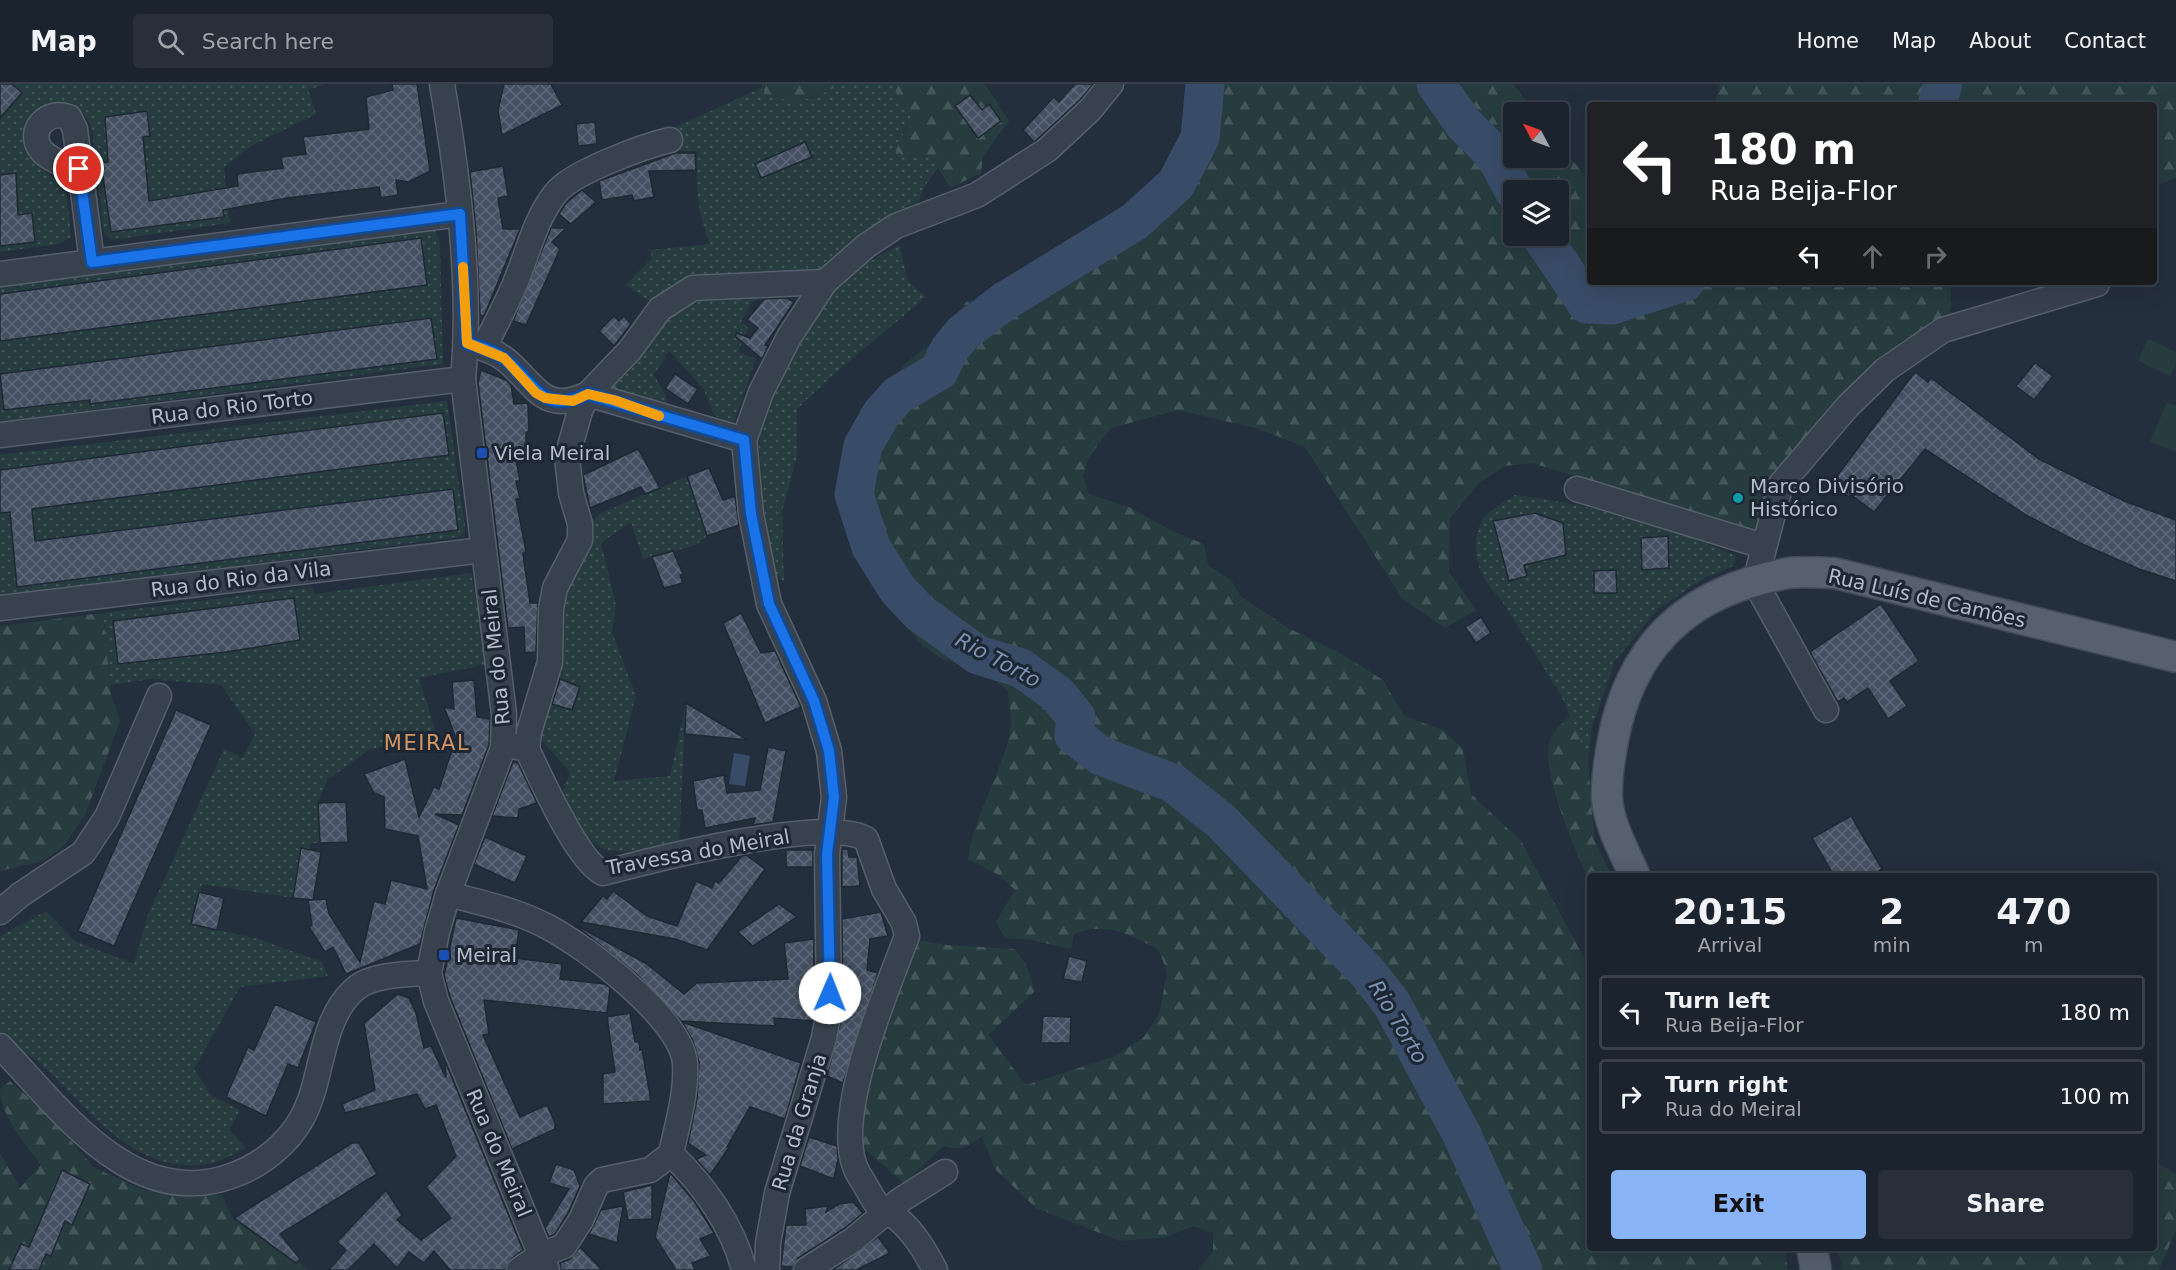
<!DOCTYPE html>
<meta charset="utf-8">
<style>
body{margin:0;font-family:"DejaVu Sans",sans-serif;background:#282f3a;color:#f1f3f6;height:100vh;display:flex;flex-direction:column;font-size:22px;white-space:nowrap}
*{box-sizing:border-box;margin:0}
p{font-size:20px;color:#a0a4aa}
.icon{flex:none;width:33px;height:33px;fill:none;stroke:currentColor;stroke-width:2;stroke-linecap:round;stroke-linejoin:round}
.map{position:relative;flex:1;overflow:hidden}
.details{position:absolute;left:1587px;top:789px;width:570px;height:378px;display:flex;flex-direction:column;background:#1b232e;border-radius:6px;box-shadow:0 6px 24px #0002,0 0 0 2px #39404a}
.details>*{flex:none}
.guide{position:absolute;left:1587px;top:18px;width:570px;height:183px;border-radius:6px;box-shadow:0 6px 24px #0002,0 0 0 2px #39404a;background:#202124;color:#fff;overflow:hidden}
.needle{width:39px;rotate:311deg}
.fabs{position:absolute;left:1503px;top:18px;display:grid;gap:12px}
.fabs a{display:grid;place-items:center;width:66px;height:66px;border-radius:6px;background:#1b232e;box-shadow:0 6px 24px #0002,0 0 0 2px #39404a;font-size:30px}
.pin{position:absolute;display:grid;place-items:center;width:51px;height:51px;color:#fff;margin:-26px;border:3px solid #fff;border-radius:50%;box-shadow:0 2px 6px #0007}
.me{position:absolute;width:66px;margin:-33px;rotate:1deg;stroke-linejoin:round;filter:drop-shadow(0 0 4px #0008)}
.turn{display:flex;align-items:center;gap:21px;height:126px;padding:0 24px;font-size:27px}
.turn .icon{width:78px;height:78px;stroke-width:2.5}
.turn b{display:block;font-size:42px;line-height:51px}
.lanes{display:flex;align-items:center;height:57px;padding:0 24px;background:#0003;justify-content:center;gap:30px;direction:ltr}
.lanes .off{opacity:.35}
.eta{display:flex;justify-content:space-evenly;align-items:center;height:102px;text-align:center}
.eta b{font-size:36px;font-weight:800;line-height:42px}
.primary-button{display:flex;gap:12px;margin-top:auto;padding:12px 24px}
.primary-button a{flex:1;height:69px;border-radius:6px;background:#8ab4f8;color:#111;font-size:24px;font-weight:800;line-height:69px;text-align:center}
.primary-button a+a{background:#282f3a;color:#f1f3f6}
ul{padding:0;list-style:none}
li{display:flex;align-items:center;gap:18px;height:75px;margin:0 12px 9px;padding:0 12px;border:3px solid #39404a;border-radius:6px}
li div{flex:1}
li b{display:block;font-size:22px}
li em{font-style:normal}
header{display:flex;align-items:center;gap:36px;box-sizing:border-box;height:84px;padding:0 30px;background:#1b232e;border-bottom:2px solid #39404a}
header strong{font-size:28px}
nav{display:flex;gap:33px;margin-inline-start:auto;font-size:21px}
.search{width:420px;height:54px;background:#282f3a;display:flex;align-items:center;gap:15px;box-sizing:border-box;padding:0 21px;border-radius:6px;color:#a0a4aa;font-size:22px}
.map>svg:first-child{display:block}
.grass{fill:url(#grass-dots)}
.forest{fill:url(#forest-firs);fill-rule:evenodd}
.park{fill:#263c3f}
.water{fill:#394c67}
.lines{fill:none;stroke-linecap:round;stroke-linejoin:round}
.river{stroke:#394c67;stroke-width:39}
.building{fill:url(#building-cross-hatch);stroke:#1f2835;stroke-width:1.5}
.minor-casing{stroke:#565f6c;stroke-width:27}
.major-casing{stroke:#414a57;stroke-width:33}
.minor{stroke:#38414e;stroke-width:24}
.major{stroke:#56606e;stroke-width:30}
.route-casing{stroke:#114b97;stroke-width:15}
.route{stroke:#1a73e8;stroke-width:10}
.slow{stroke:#f59e0b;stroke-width:10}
.transit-dot{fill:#1a4fb4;stroke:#1d2633;stroke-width:2}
.culture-dot{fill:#0f9aa8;stroke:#1d2633;stroke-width:2}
.labels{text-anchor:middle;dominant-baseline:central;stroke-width:6;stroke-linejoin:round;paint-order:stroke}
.street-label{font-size:20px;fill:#b4bcc9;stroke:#1d2633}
.poi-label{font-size:20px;fill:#b4bcc9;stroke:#1d2633;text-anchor:start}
.water-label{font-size:21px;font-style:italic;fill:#7c92b1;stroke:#1d2633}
.neighbourhood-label{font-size:21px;letter-spacing:1.5px;fill:#d59563;stroke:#1d2633}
</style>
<header>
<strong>Map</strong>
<div class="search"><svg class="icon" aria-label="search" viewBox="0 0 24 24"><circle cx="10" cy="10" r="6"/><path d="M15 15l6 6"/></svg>Search here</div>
<nav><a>Home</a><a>Map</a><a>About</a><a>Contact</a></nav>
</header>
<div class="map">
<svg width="2176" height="1186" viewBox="0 0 2176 1186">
<defs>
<pattern id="grass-dots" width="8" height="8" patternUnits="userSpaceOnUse" patternTransform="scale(1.5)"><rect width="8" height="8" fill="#263c3f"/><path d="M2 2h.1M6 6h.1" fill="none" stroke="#435659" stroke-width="1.8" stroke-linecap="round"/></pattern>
<pattern id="forest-firs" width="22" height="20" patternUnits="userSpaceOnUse" patternTransform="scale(1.5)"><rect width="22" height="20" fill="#263c3f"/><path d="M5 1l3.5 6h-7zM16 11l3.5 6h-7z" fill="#435659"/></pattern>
<pattern id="building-cross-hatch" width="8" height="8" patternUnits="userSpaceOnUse" patternTransform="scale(1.5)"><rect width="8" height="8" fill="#455162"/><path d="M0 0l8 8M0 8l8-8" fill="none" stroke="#5d6877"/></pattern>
</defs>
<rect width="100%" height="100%" fill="#242f3e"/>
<!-- grass -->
<g class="grass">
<path d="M0,0H325L308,6L316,30L253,61L224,83L230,139L112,156L104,149C101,124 98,98 95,72C93,62 94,49 90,40C73,0 7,29 28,69C35,83 54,93 66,102L71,153L59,160L0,168Z"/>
<path d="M844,0H894L898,15L912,34L903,48L908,73L924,70L938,83L923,105L919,117L866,145L826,181L812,189L651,218L626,201L652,174L650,166L710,160C698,133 695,97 697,67H671L669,46L763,3L766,12L810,15Z"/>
<path d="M427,144L435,147L440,160L443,280L0,338V201Z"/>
<path d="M899,161L908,196L926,213L834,290L797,325V373L782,427L784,498L770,486L758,355L767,317L816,223L849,189Z"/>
<path d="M778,205L751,219L741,238L748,244L738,268L756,275L733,341L714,331L703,304L669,267L654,291L668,316L665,323L600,303L683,216Z"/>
<path d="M447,317L465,442L464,450L458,453L0,513V371Z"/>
<path d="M687,392L707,452L696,461L643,475L631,438L601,459L616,521L612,548L636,612L614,697L670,692L686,619L679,760C611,769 598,781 559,716L570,688L535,649L562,509L587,442L599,430Z"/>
<path d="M1515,411C1591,420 1666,441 1736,472L1733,482L1703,495L1659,524L1615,577L1592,643L1588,676L1562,613L1500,514C1479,495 1468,465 1482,437C1486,427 1506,418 1515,411Z"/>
<path d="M471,489L488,580L419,594L440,661L407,659L370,665L327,696L318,719L320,759H311L309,766L301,764L293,814L202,800L192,840L258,855L322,878L328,892L240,903L194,985L212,1012L240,1026L229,1046L246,1064C235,1069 221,1078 208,1080C133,1091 91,1026 43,982C31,971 14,963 0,955V852L46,827L75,857L134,880L147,833L224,665L242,674L255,650L221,601L151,595L110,601L103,529L312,503L314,510Z"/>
</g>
<!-- forest -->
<g class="forest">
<path d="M762,0H846C809,12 808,22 766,12Z"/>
<path d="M894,0H985L1009,37L983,72L981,89L950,104L938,83L924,70L907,73L895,67L911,34L898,15Z"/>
<path d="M1196,0H1513L1535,28H1514V74H1558L1559,59L1589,97L1590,198H1951L1950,234L1900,258L1847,306L1793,367L1768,403L1758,449L1532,379L1505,382L1479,399L1450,434L1449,488L1476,526L1445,544L1402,514L1305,363L1259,345L1178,326L1111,344L1089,373L1083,392L1089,410L1131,424L1172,447L1204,460L1208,481L1231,496L1240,512L1288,544L1340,569L1383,596L1404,632L1443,646L1463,666L1471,710L1521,757L1590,885V1164H1784L1788,1186H1198L1213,1168V1149L1194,1142L1166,1153L1120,1157L1036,1124L995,1085L982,1053C967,1062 960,1068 943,1062L904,1099L862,1063L861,1016L910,855L947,861L1014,865L1026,880L1035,907L988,951L1026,1001L1113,973L1143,954L1159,931L1167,889L1159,866C1129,850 1107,837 1074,850L1071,865L1031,856L1005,854L996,838L1015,806L997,790L968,775C974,731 1000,693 1010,649C1013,637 1009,620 1008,607L985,588L944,576L922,561L870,499L848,452L843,403L845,378L857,337L907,278L931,260L966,218L999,208L1029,191L1160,94L1181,70L1194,35ZM1514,106H1558V152H1514Z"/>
<path d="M1720,0H2176V94L2154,102V21H1714Z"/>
<path d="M103,529L111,611L120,637L85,731L63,763L43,777L0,787V542Z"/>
<path d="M1571,631L1588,676L1594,756L1612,792H1590V799C1577,769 1535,679 1552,651C1556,644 1566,637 1571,631Z"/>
<path d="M10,997L50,1032L93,1083L143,1106L222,1111L232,1134L309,1186H0V1069L20,1104L41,1081C26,1060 0,1032 0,1005Z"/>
<path d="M2154,1077L2176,1090V1146L2159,1186H1842L1838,1164H2154Z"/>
</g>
<!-- park -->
<g class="park">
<path d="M2148,255L2176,268V280L2170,292L2138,277Z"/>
<path d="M2167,318L2176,322V368L2150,358Z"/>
</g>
<!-- water -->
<path class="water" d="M734,669L750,672L745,702L729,700Z"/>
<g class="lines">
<!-- river -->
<g class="river">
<path d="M1205,0L1200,54L1176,100L1134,138L1005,217L963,249L949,266L939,287L898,311L881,330L863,362L854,410L871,463L898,506L920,529L978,571L1021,584L1057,610L1076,633L1074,651L1101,672L1173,699L1221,737L1368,889L1392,920L1462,1051L1523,1186"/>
<path d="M1436,0L1463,39L1495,71L1514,107"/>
<path d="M1937,21L1943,0"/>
<path d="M1541,152L1587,220L1612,221L1685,198"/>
</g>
</g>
<!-- building -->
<g class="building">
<path d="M0,0H12L22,9L0,34Z"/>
<path d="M392,0H417L430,87L408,98L396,96L398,111L381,114L379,103L287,114L223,126L224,133L111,148L101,79L108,78L105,33L147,27L150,52L143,53L149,117L238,102L237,90L283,84L281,73L306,70L303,53L369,45L366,13L393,6Z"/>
<path d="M504,0H551L562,21L502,51L498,26Z"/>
<path d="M1075,0H1093L1080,16L1034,58L1023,46L1054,13L1059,18Z"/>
<path d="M970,11L982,26L989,20L1001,37L978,54L955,22Z"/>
<path d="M595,38L597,60L578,62L576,40Z"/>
<path d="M805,58L812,73L761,94L755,80Z"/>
<path d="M676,69H695L696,86L649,87L654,113L634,117L632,111L602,116L599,97Z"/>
<path d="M503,82L508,112L498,114L503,145H520L484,232L480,231L476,146L470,88Z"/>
<path d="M16,89L18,131L32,129L35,158L0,162V91Z"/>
<path d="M582,106L596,118L571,140L559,130L566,119Z"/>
<path d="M551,144H566L552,158L560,165L526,241L513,237Z"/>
<path d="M421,154L427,201L0,257V210Z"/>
<path d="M787,214L794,218L765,261L768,262L762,275L735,252L737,249L750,254L758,244L747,236L764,215Z"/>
<path d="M614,232L619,237L624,232L631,240L614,262L599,247Z"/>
<path d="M431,234L437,275L90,320V316L4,326L0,290Z"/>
<path d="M2035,279L2053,292L2034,316L2016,302Z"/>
<path d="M481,286L506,296L511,301L514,320L528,319L529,347L526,349V364H514L520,397H516L520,415H516L526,468L523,469L525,484L530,519H538L536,568L525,569L524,543L508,544L478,299Z"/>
<path d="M1915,288L1928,298L1931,294L2039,375L2124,417L2176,436V497L2139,485L2080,459L2026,431L1925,365L1874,428L1854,413L1825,408Z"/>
<path d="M675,290L698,305L688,320L665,304Z"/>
<path d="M443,329L449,371L32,425L35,457L453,405L458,446L17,503L10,428L0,429V386Z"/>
<path d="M638,365L660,404L645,410L641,403L590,424L583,391Z"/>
<path d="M709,384L723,416L735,412L739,441L707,452L687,392Z"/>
<path d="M1535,429L1563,439L1566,471L1524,481L1527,492L1509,497L1493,437Z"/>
<path d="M1668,452L1669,484L1642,486L1641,454Z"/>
<path d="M673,467L683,490L680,491L683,499L664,504L652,473Z"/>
<path d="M1616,486L1617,509H1594V487Z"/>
<path d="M294,514L300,556L226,568L118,580L113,537Z"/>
<path d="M1881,520L1919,577L1890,597L1907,622L1888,635L1868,604L1847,618L1844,614L1838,618L1810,568Z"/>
<path d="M741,529L761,569L775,567L801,623L765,639L723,539Z"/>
<path d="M1481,533L1491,549L1476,559L1465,543Z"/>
<path d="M560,595L580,603L572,626L552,620Z"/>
<path d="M474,596L477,633L490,635L489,661L462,731L435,730L459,741L434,806L420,860L346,890L333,863L325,868L309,843L312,841L308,816L326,815L329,830L360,878L374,817L385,820L391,796L427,805L418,752L385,745L384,713L374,709L364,690L405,675L419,733L434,703L439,705L456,654L444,623L454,625L452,598Z"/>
<path d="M686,619L748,656L685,650Z"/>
<path d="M176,626L211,641L114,862L78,847Z"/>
<path d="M768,663L786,667L773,738L753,741L755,734L705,744L702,726H697L693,697L724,691L727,709L760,706Z"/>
<path d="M513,678L518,679L537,719L519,725L518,734L492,732Z"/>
<path d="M346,718L348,758L320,759L318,719Z"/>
<path d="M1851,732L1882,785L1870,792H1834L1812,754Z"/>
<path d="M485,753L527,772L515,799L474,780Z"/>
<path d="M301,764L321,768L313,816L293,814Z"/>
<path d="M842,765H848L849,773H857L860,802L842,803Z"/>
<rect x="786" y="766" width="27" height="17"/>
<path d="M746,771L765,785L707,866L675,855L581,838L603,812L607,815L613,807L647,832L677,842L696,797L712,804L715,797L719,799L742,772Z"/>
<path d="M199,808L224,814L217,846L191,840Z"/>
<path d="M779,820L797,833L753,862L738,848Z"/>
<path d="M881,828L888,852L870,855L867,886L878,889L843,999L827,992L843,928L842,835Z"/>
<path d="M456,834L519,846L515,874L562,880L560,895L605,900L610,904L607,929L484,916L489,950L483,951L520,1033L547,1021L555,1039V1045L512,1065L450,913L444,892Z"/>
<path d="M574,840L647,880L684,910L697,899L788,895L784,859L814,855L813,937L774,934L775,942L681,937L638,891Z"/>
<path d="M1069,872L1087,877L1082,898L1063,895Z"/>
<path d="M398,910L409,914L416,929L424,964L431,962L446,994L445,977L523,1166L511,1175L505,1186H450L434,1167L424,1179L409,1168L397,1184L374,1160L348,1186H329L346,1166L337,1158L386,1106L402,1131L397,1136L421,1156L451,1134L426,1103L456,1072L436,1021L425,1025L417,1010L345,1029L342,1020L375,1006L364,939Z"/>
<path d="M275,920L316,938L298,984L288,980L266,1032L226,1013L248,963L254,966Z"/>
<path d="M630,929L635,958H639L640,966L642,965L651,1017L603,1020V990L615,988L607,933Z"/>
<path d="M1043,932L1071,933L1070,959H1041Z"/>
<path d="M682,938L801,979L785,1035L750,1023L727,1063L730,1062L710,1091L696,1075L706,1071L688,1059L697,1015L699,978L693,957Z"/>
<path d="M809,1053L837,1062L838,1075L834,1095L800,1082Z"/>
<path d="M352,1059H359L377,1090L280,1150L300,1175L296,1179L234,1134Z"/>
<path d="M556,1080L574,1086L580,1102L568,1129L555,1150L549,1153L545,1144L569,1105L549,1099Z"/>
<path d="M62,1086L90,1100L72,1141L65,1137L51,1172L46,1170L39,1186H9L21,1160L29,1163Z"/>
<path d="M670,1089L694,1117L714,1149L700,1155L711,1172L692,1179L695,1186H676L655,1153Z"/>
<path d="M652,1101V1135L628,1136L623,1108Z"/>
<path d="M853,1118L863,1129L845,1144L798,1174L793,1183L781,1182L786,1141H806L805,1125L828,1122L826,1128L839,1120Z"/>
<path d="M623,1122L617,1159L589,1150L601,1126Z"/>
<path d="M878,1153L890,1169L856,1186H833Z"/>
<path d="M580,1163L602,1186H561L560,1179L570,1175Z"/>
</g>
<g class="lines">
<defs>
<g id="minor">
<path d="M442,0C458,93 472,201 463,295L504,630L503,664L448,810L437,848L429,889L436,917L547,1186"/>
<path d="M79,85C67,81 50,77 41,66C26,46 48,25 69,33L75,45L92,178"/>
<path d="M0,190L460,130"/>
<path d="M467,259C480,263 495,267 506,276C536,301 543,331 588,310L744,356"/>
<path d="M484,264C494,243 505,223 514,202C527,172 534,137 555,110C570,89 644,62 670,56"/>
<path d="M0,351L463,295"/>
<path d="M1577,405L1763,462"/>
<path d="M0,524L483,466"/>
<path d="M1826,626L1755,498L1781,400L1848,322L1885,286L1943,246L2097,200"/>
<path d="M504,660L527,665C540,692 577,777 603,789C652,776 827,731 866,755L884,805L904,839L907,852C887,906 828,1040 859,1091C866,1101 875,1122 885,1129C889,1131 893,1131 897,1134C914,1148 925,1167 935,1186"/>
<path d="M527,665L529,648L550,578L551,525L555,504L580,456V440L571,409L567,373L580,327L588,310L630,266L660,225L693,204L825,198"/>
<path d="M448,810C482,819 516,826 548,843C586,863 681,934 685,979C687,1009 677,1041 671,1070C704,1101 733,1142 744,1186"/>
<path d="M0,828L20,811L83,769L107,733L159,612"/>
<path d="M0,962C60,1024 133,1130 234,1091C261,1081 288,1060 302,1034C324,995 319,936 355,905C372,890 408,890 429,889"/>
<path d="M519,1186L541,1171L564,1162L581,1136L596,1102L602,1096L650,1086L671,1070"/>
<path d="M767,1186L768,1159L777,1109L824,954L829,926L827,770L834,713L829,667L814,617L769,520L751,430L744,356L761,308L789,253L825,198L866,162L896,142L977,111L1047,66L1090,26L1111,0"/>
<path d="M806,1186L853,1156L899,1117L945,1088"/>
</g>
<g id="major">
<path d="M1635,792C1625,769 1609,741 1607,715C1606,691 1611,665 1616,642C1638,551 1698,505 1789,489C1803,487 1820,489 1834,489L2176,573"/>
<path d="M1812,1164L1816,1186"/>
</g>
</defs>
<!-- minor casing -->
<use href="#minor" class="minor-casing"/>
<!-- major casing -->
<use href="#major" class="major-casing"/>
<!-- minor -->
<use href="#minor" class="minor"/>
<!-- major -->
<use href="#major" class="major"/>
</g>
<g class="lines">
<defs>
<path id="route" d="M79,85L92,178L460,130L467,259C480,263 495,267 506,276C536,301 542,331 588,310L744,356L751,430L769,520L814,617L829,667L834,713L827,770L830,909"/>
</defs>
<!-- route casing -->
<use href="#route" class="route-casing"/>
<!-- route -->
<use href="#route" class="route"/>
<!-- slow -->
<path class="slow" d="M463,183L467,259L504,274L536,309L545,314L573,317L588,310L614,316L659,332"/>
</g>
<!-- markers -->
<g class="transit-dot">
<rect x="476" y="363" width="12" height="12" rx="3"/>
<rect x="438" y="865" width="12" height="12" rx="3"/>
</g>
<circle class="culture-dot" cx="1738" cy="414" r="6"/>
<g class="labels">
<!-- street labels -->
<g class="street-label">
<text transform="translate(232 323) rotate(-7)">Rua do Rio Torto</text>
<text transform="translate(241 495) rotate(-7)">Rua do Rio da Vila</text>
<text transform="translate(1927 514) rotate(13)">Rua Luís de Camões</text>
<text transform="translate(496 573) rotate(-96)">Rua do Meiral</text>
<text transform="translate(698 768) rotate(-10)">Travessa do Meiral</text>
<text transform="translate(799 1038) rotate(-73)">Rua da Granja</text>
<text transform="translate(499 1069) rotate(67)">Rua do Meiral</text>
</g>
<!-- poi labels -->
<g class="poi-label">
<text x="494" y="369">Viela Meiral</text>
<text x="1750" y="402">Marco Divisório<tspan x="1750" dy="23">Histórico</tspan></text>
<text x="456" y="871">Meiral</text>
</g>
<!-- water labels -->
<g class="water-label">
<text transform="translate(998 576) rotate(28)">Rio Torto</text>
<text transform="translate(1398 938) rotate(59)">Rio Torto</text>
</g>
<!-- neighbourhood labels -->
<g class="neighbourhood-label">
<text x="427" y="659">MEIRAL</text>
</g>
</g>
</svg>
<div class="fabs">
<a><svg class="needle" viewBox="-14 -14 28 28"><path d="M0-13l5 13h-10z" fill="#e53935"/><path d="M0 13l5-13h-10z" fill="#a0a4aa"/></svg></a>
<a><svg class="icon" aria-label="layers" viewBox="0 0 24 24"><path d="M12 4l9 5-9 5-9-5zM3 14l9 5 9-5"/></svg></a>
</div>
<div class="pin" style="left:79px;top:85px;background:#d93025"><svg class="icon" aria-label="arrive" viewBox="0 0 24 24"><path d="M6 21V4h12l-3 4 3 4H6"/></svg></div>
<svg class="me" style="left:830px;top:909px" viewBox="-20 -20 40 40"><circle r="19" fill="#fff"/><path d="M0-13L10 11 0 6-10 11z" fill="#1a73e8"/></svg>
<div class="guide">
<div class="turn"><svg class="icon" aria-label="left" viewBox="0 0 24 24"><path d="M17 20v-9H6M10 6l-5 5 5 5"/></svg><div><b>180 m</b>Rua Beija-Flor</div></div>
<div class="lanes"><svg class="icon" aria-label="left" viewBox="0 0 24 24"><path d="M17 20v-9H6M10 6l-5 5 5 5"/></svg><svg class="icon off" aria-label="ahead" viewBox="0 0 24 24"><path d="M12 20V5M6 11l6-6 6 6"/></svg><svg class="icon off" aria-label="right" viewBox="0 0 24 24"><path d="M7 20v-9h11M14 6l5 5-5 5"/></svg></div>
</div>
<section class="details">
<div class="eta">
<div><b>20:15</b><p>Arrival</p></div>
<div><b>2</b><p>min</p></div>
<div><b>470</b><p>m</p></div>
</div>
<ul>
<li><svg class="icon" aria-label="left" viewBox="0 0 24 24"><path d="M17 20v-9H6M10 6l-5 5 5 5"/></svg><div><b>Turn left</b><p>Rua Beija-Flor</p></div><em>180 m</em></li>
<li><svg class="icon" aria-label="right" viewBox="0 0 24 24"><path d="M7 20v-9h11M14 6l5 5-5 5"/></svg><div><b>Turn right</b><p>Rua do Meiral</p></div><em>100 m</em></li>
</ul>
<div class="primary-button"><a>Exit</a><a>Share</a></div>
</section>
</div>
